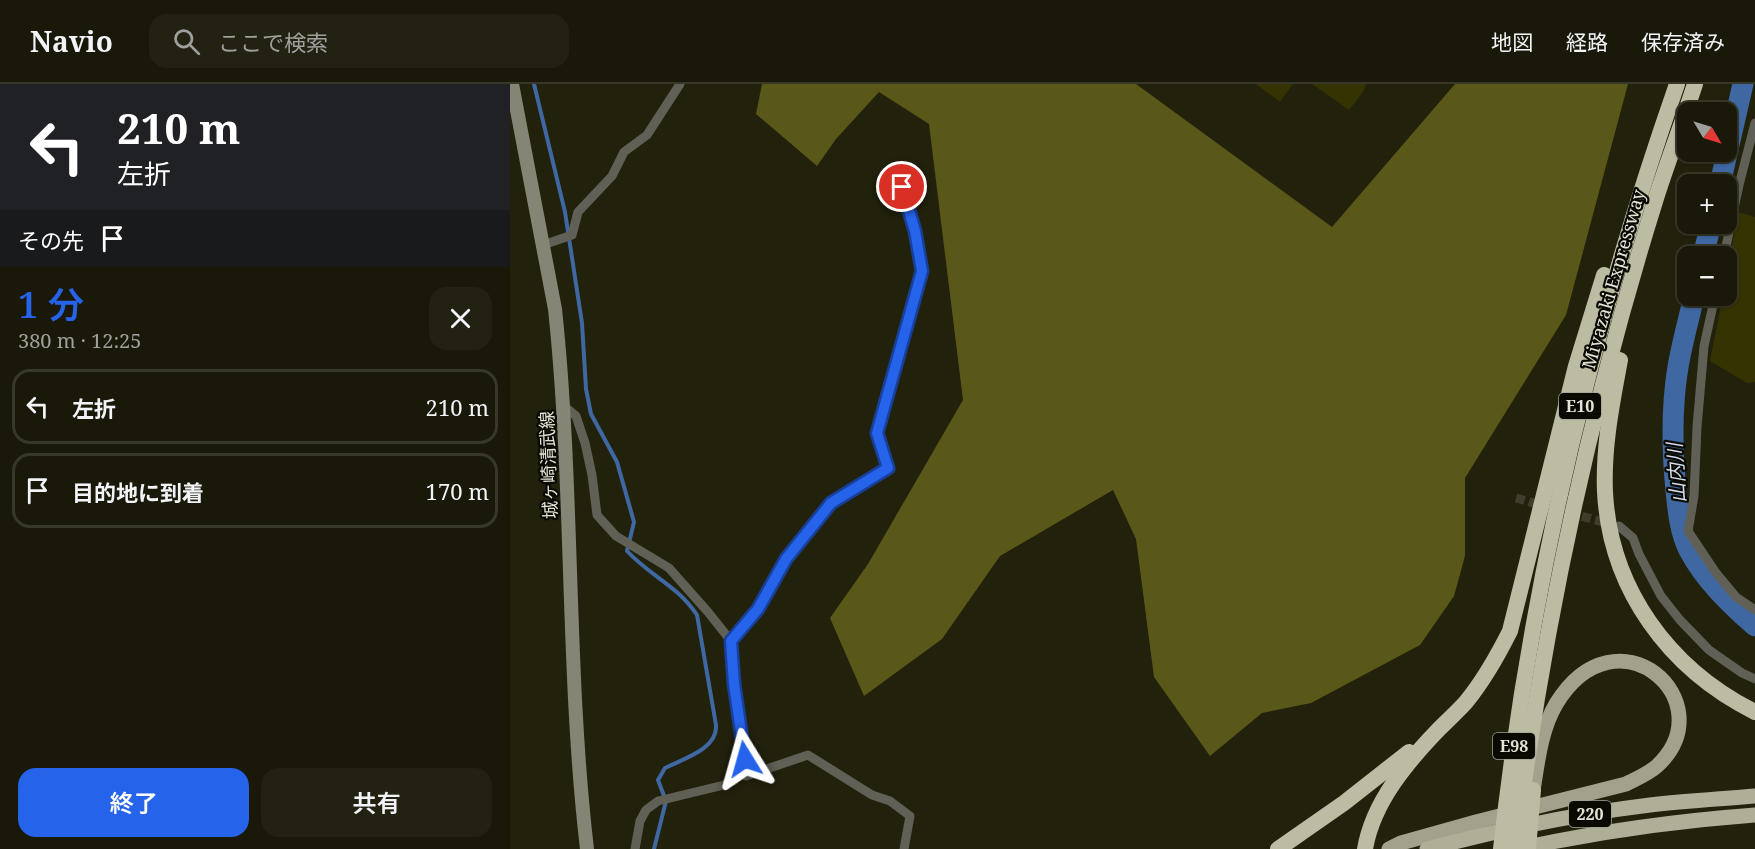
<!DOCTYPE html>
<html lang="ja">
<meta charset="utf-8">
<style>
body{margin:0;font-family:"Noto Serif","Noto Sans JP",serif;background:#232212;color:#f1f3f6;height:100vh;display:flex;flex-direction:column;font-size:22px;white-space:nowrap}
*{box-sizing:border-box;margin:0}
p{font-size:20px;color:#9fa09c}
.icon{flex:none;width:33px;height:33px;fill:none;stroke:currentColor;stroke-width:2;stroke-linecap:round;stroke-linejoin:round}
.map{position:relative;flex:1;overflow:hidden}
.sheet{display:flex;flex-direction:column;background:#1a1909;width:510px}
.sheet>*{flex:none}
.top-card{background:#202124;color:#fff;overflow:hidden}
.needle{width:39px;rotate:128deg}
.fabs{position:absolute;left:1167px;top:18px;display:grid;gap:12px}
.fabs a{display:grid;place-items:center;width:60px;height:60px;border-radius:12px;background:#1a1909;box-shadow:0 2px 4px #0004,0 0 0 2px #38382a;font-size:30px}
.pin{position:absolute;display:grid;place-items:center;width:51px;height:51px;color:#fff;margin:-26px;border:3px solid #fff;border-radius:50%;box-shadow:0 2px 6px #0007}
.me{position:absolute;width:66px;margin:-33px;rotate:352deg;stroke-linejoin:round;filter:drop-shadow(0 0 4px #0008)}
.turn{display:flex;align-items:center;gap:21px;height:126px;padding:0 18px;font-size:27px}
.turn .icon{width:78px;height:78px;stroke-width:2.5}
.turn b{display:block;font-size:42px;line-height:51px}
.then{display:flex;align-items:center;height:57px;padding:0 18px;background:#0003;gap:12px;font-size:22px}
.round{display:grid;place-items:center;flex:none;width:63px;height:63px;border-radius:18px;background:#232212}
.summary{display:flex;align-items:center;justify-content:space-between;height:102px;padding:0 18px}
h1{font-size:36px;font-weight:600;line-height:45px;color:#2563eb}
.cta{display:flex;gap:12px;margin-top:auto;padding:12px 18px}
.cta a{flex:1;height:69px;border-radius:18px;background:#2563eb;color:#fff;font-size:24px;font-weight:600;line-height:69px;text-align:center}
.cta a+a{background:#232212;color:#f1f3f6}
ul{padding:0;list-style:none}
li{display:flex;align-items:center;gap:18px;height:75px;margin:0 12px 9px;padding:0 6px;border:3px solid #38382a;border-radius:18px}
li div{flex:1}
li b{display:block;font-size:22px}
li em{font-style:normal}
header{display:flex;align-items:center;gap:36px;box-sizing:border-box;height:84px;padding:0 30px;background:#1a1909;border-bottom:2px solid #38382a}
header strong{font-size:28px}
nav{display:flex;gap:33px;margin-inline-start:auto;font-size:21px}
.search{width:420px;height:54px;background:#232212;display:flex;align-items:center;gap:15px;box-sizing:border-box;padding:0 21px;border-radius:18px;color:#9fa09c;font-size:22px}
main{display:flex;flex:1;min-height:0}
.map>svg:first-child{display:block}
.green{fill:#353302}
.forest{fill:#5a5818}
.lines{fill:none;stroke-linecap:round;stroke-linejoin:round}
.stream{stroke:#3f68a3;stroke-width:4}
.river{stroke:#3f68a3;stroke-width:21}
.minor-tunnel{stroke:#3f3e2a;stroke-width:9;stroke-dasharray:9 4.5;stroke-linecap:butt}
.minor{stroke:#606056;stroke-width:9}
.secondary{stroke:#858575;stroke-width:14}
.primary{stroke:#a2a28c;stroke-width:15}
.trunk{stroke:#afaf97;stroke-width:15}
.motorway{stroke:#bcbca2;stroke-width:16}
.route-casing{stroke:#184099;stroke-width:15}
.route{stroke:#2563eb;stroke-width:10}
.labels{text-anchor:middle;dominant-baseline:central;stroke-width:4.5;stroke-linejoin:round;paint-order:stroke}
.shield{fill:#0a0a03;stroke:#a2a297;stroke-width:1.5}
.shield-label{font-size:16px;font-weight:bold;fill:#e3e3d6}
.street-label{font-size:18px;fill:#e3e3d6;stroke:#0a0a03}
.water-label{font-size:20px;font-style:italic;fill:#d3def0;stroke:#0a0a03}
</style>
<header>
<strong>Navio</strong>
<div class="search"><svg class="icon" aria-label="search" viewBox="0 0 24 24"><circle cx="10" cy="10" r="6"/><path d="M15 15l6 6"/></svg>ここで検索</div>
<nav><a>地図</a><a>経路</a><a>保存済み</a></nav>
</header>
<main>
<section class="sheet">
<div class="top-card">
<div class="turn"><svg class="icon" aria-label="left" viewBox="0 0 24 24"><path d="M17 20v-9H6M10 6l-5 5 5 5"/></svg><div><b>210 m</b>左折</div></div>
<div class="then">その先<svg class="icon" aria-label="arrive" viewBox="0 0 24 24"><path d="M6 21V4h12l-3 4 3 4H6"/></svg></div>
</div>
<div class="summary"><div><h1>1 分</h1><p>380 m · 12:25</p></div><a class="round"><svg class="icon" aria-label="close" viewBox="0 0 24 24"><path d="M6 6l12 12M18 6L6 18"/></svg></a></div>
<ul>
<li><svg class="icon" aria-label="left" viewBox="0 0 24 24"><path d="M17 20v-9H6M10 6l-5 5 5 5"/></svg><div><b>左折</b></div><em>210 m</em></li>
<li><svg class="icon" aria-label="arrive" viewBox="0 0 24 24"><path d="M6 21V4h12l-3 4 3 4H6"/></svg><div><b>目的地に到着</b></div><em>170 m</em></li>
</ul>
<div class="cta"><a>終了</a><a>共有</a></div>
</section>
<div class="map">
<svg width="1245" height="765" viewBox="0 0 1245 765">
<rect width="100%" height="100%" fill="#22210c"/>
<!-- green -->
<g class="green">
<path d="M746,0H783L770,18Z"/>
<path d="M802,0H856L853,8L839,26Z"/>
<path d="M1228,128L1245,133V298L1237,299L1200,277L1213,212H1216L1217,191Z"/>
</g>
<!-- forest -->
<path class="forest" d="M252,0H626L822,143L945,0H1118L1056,231L955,394V472L944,512L910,561L801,619L752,629L700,672L644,593L626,455L603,406L490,472L432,555L354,612L320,534L358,480L453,316L419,40L369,8L326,55L307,82L246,30Z"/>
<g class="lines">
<!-- stream -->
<path class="stream" d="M24,0L55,128L72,239L76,305L81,330L107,378L124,438L117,467C140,492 167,501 187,531L206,641C208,665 173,675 155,684L148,696L156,717L144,765"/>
<!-- river -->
<g class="river">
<path d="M1210,100L1233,0"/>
<path d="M1193,172L1201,140"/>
<path d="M1184,212C1179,235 1172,259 1168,283C1161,325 1162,366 1166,407C1168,426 1170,449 1179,466C1195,496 1219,519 1245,542"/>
</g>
<!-- minor-tunnel -->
<g class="minor-tunnel">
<path d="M1006,414L1034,422"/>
<path d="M1059,429L1101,440"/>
</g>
<!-- minor -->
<g class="minor">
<path d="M33,161L62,151L68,128L102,92L114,68L137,51L170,0"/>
<path d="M1214,172L1229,101L1245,39"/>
<path d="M1205,212L1194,262L1187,343L1184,412L1178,447L1206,489L1226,513L1245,526"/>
<path d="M54,322L66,332L75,359L82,391L87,431L106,452L159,484L198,528L221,557L224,600L235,675L231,689L214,701L148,717L136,726L130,737L125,765"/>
<path d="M1109,442L1123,454L1129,470L1151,512L1170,536L1199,566L1232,589L1245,595"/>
<path d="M221,557L248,525L276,475L321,419L378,384L367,349L412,187L405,147L392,103"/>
<path d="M231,689L236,692L298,671L362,711L380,717L400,732L394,765"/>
</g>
<!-- secondary -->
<path class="secondary" d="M2,0L45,225C64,404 56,586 77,765"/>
<!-- primary -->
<path class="primary" d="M879,765L891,759L966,738L1116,700C1126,695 1138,690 1147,682C1216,618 1107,520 1046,620C1029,649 1027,686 1021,718"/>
<!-- trunk -->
<g class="trunk">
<path d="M917,765C990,746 1065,730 1140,721C1175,717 1210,715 1245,712"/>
<path d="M1008,765C1086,748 1165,737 1245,731"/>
</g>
<!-- motorway -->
<g class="motorway">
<path d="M1110,276C1102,319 1093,363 1095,408C1100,505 1159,585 1245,628"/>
<path d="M768,765L834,719L899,668"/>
<path d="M855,765C863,718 897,678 930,644C938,636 948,627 956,618C974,596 987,573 1000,547L1066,282L1094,191"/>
<path d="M991,765C1020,503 1080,249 1167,0"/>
<path d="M1005,765C1033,543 1080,324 1147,111C1159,74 1173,37 1185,0"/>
<path d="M1018,765L1023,706"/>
</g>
</g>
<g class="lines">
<defs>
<path id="route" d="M235,675L224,600L221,557L248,525L276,475L321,419L378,384L367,349L412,187L405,147L392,103"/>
</defs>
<!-- route casing -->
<use href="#route" class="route-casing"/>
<!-- route -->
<use href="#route" class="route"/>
</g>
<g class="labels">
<!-- shield labels -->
<g class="shield">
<rect x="1049" y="309" width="42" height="26" rx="4.5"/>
<rect x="983" y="649" width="42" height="26" rx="4.5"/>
<rect x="1059" y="717" width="42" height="26" rx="4.5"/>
</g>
<g class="shield-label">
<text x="1070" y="322">E10</text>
<text x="1004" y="662">E98</text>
<text x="1080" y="730">220</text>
</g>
<!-- street labels -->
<g class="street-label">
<text transform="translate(1103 195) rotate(-74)">Miyazaki Expressway</text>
<text transform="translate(38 381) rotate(-92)">城ヶ崎清武線</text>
</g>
<!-- water labels -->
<g class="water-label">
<text transform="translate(1166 389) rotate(-94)">山内川</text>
</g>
</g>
</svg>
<div class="fabs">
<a><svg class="needle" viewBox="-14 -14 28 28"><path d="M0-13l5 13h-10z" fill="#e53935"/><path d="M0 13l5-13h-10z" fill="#9fa09c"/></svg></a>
<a>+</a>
<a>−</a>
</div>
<div class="pin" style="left:392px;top:103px;background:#d93025"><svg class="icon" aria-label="arrive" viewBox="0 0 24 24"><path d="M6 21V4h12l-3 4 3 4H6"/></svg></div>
<svg class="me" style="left:235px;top:675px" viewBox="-20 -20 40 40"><path d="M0-17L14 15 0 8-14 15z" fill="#2563eb" stroke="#fff" stroke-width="4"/></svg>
</div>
</main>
